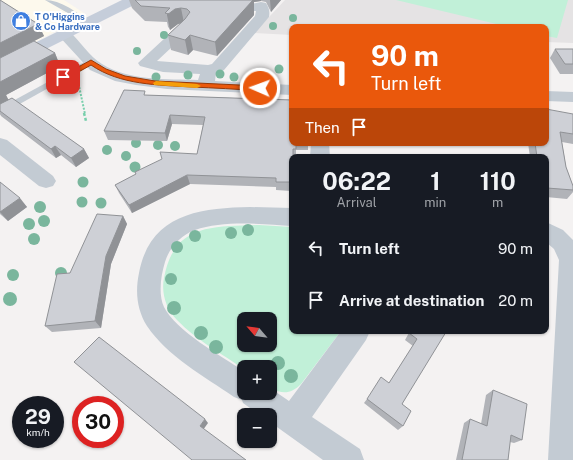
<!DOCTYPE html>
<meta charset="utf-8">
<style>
body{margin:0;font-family:"Public Sans",sans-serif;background:#242831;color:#f1f3f6;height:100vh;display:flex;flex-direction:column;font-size:15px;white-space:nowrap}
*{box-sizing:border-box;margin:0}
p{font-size:13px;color:#9ea1a6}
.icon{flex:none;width:22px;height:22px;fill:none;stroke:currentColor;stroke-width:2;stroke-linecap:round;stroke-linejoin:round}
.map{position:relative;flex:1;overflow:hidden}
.panel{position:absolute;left:289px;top:154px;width:260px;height:180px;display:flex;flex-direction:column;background:#171b24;border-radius:8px;box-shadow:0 1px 3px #0004}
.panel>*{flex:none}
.top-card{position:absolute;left:289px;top:24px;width:260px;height:122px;border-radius:8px;box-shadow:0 1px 3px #0004;background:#ea580c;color:#fff;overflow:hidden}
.needle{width:26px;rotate:298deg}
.buttons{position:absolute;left:237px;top:312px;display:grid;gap:8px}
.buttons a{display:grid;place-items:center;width:40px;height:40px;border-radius:8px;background:#171b24;box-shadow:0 1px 3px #0004;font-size:20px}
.speed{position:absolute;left:12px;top:396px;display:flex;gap:8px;font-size:20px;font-weight:700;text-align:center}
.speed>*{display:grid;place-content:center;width:52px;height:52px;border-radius:50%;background:#171b24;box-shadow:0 1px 3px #0004;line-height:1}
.speed small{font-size:10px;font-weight:400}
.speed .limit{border:6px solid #d22;background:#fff;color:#111}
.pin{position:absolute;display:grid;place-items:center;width:34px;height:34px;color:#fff;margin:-17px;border-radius:8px;box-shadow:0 2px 6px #0006}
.me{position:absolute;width:44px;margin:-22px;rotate:272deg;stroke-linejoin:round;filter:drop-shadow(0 0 3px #0008)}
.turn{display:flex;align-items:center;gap:14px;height:84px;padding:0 16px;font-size:18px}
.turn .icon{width:52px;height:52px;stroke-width:2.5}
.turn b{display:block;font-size:28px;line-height:34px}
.then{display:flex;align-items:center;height:38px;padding:0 16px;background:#0003;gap:8px;font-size:15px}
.eta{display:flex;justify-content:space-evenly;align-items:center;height:68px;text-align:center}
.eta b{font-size:24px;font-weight:700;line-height:28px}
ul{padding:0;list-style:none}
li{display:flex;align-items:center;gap:12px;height:52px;padding:0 16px}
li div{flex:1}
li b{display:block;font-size:15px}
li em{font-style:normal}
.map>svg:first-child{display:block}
.commercial{fill:#fdf9ed}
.education{fill:#e5e3e4}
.green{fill:#c1f0d8;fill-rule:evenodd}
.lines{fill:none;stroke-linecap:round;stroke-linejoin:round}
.path-far1{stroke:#78cfac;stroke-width:2;stroke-dasharray:2 1.5;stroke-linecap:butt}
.path{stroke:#78cfac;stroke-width:2.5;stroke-dasharray:3 2;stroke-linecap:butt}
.lane{fill:#c3cbd3;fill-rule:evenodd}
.street{fill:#c3cbd3;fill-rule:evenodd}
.secondary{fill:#c5cdda;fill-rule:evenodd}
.tree{fill:#7ab69d}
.wall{fill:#b1b3b8}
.shaded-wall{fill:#909296}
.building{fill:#ced0d6;stroke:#909296}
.route{fill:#ea580c;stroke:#983908}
.slow{fill:#f59e0b}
.labels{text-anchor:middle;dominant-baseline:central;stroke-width:4;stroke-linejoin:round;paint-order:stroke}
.far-shop-label{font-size:9px;font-weight:bold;fill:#366cbe;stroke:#fff;text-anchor:start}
</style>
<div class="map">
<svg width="573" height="460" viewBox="0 0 573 460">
<rect width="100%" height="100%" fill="#f4f2f2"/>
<!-- commercial -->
<path class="commercial" d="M0,0H64L87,15L0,60Z"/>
<!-- education -->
<path class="education" d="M285,0H573V43L546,42V27H292V35L254,33Z"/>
<!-- green -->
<g class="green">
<path d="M396,0H568L557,38L546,36V27H509Z"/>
<path d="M259,225L292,227V331H341L301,384C291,394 282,395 270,387V367H244V369C222,354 196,340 177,320C166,309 161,293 164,278C174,223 213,227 259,225ZM244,319H270V345H244Z"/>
</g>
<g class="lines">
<!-- path-far1 -->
<path class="path-far1" d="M74,83L79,86L85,114"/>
<!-- path -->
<path class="path" d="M84,113L86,121"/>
<!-- lane -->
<g class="lane">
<path d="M45,0C60,0 79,12 89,24L88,26H82L73,16Z"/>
<path d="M88,60H91L95,62L0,115V108Z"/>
</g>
<!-- street -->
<g class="street">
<path d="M261,2L266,3C269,8 270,11 269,17L224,70L216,73L215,81L292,85V95L167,89L136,85L115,81L90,70L57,34L59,31L64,30L69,31C80,41 89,56 102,64C129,81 167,79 198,80L200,74L163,72L140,66L138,63L179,25L184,24L189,25L191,28L189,31L157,61L208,65L212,64L255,16L256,11H246L244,8L246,5Z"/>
<path d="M546,91L573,92V102L546,101Z"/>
<path d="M0,138L7,140L53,176L56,181L53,186L46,188L39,186L0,155Z"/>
<path d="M311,143H329L330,157H310Z"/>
<path d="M250,207L292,208V226C263,224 223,220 195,230C181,235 169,248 165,262C161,275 158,294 164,307C175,330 222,357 244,371V393H270V388L289,401L341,331H370L366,340L312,417L360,449L364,460H323L270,422V415H260L243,403L242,400L234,397C204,376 168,357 147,326C137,310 135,292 139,273C150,214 199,208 250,207Z"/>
<path d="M546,222L563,230L573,240V460H548L559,260L554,249L546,242Z"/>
</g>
<!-- secondary -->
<path class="secondary" d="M122,0H140L138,3L6,69L0,71V60Z"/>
</g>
<!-- trees -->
<g class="tree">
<circle cx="293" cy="18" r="4"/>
<circle cx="273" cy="26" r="4"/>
<circle cx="164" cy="35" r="4"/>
<circle cx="137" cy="51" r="4"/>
<circle cx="279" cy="69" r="4.5"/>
<circle cx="220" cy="74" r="4.5"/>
<circle cx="188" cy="75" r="4.5"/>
<circle cx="156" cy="77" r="4.5"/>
<circle cx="234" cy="77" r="4.5"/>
<circle cx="266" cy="97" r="4.5"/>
<circle cx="136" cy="143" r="5"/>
<circle cx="158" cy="145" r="5"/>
<circle cx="175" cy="146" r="5"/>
<circle cx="107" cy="150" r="5"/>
<circle cx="126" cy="156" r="5"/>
<circle cx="135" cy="167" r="5.5"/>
<circle cx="83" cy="182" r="5.5"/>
<circle cx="82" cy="202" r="5.5"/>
<circle cx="101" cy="203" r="5.5"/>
<circle cx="40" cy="207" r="6"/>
<circle cx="44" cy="221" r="6"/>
<circle cx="29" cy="224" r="6"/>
<circle cx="248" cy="230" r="6"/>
<circle cx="231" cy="233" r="6"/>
<circle cx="195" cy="236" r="6"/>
<circle cx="34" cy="239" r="6"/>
<circle cx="177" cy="247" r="6"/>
<circle cx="61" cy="273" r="6"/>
<circle cx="13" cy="275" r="6"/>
<circle cx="171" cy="279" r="6"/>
<circle cx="10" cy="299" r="7"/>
<circle cx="174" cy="308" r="7"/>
<circle cx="201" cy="333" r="7"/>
<circle cx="216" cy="347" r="7"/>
<circle cx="278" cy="363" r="7"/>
<circle cx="291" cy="376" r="7"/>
</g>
<!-- wall -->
<g class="wall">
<path d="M0,0L38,24L44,36L19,49L55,53L60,66L6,95L8,99L84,149L89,158L76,167L61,155L56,158L1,116L0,114Z"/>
<path d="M129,0H281L271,12L266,2L261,1L254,2V15L217,56L193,50L188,55L171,50L168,35L181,23L178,24L170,30L169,28L168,27L167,22L145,21L132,8Z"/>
<path d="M555,49H573V74H560L550,58Z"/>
<path d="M147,95L292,100V117L291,126L292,143H308V150H296V157H292L291,191L276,190V187L190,184L132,213L119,193L115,185L136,175L135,172L197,154L203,125L172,124L167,141L108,140L104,131Z"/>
<path d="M573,114V144L562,142L566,167L573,186V192L567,199L546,197V157H530L528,143H546Z"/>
<path d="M0,182L27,207L8,221L0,214Z"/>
<path d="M123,216L127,224L111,264L101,328L52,332L45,326L70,273Z"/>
<path d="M410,331H444L402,404L403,426L398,430L364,403L367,399L389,383L413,346L405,340Z"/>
<path d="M493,390L522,440L514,443L510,442L508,460H456L464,423L470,419L481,424L486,395Z"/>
</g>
<!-- shaded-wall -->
<g class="shaded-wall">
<path d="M242,0H261V1L254,2V15L217,56L215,42Z"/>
<path d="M270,0H281L271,12Z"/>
<path d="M181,8L184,23L178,24L170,30L167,15L175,9Z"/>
<path d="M38,24L44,36L0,58V43Z"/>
<path d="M190,35L193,50L188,55L185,40Z"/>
<path d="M55,53L60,66L6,95L9,101L0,106V82Z"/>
<path d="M170,115L172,124L167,141L165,133Z"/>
<path d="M55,146L61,155L56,158L51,149Z"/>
<path d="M84,149L89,158L76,167L71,158Z"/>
<path d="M187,175L190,184L132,213L129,205Z"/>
<path d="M20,198L27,207L8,221L0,212Z"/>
<path d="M123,216L127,224L111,264L101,328L95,321L106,256Z"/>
<path d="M205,419L208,423L203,430L200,426Z"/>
</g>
<!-- building -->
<g class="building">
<path d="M0,0L38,24L0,43Z"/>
<path d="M135,0H253L215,42L190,35L185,40L168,35L185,19L190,12L187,9L181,8L175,9L167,15L169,14L165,13L170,8L141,6Z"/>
<path d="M34,41L55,53L0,82V58Z"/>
<path d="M555,49H573V64H565Z"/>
<path d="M124,90L145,91L144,95L292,100V110L290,126H292V143H296V149H293V157H292L291,182H276V178L187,175L129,205L115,185L136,174L135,172L162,159L160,152L197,154L205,117L170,115L165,133L104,131Z"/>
<path d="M12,98L84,149L71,158L55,146L51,149L0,111V104Z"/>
<path d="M546,109L573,114V134L560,132L566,167L573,186V190L547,188L546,186V157H537L535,143H546Z"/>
<path d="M0,182L20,198L0,212Z"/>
<path d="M97,214L123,216L106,256L95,321L45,326L57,274L70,273Z"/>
<path d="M410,331H444L446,332L402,404L411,411L403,426L367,399L381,377L389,383L417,339L409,333Z"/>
<path d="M99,337L205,419L200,426L246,460H192L74,362Z"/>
<path d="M493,390L527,404L522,440L511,435L508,460H462L470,419L487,426Z"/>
</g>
<!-- route -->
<path class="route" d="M91,60L106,69L125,76L155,81L260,86L263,88L260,91C237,89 214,88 192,87C158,85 120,85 91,65L66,79L60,77Z"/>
<!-- slow -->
<path class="slow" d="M156,81L197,84L201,86L197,88L154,85L153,83Z"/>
<!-- icons -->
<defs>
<symbol id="shop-disc" viewBox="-11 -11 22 22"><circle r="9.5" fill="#3f7fe0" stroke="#fff"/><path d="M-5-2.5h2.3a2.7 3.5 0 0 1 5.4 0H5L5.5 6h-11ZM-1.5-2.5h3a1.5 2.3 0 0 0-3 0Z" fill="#fff"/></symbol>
</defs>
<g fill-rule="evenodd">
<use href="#shop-disc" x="10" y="10" width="22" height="22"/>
</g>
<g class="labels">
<!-- far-shop labels -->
<g class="far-shop-label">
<text x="35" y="16">T O'Higgins<tspan x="35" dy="10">&amp; Co Hardware</tspan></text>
</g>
</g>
</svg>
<div class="buttons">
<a><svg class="needle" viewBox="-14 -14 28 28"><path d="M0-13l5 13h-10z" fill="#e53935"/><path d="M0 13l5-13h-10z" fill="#9ea1a6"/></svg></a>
<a>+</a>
<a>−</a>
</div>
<div class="speed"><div>29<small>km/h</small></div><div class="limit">30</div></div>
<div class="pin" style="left:63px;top:77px;background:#d93025"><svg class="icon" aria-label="arrive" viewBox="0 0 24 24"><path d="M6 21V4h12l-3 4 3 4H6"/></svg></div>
<svg class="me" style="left:260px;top:88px" viewBox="-20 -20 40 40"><circle r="17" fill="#ea580c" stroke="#fff" stroke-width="3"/><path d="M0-11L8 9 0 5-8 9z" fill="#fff"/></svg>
<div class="top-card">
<div class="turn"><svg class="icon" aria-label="left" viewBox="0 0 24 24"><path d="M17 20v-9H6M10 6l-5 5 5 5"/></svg><div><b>90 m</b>Turn left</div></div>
<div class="then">Then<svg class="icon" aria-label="arrive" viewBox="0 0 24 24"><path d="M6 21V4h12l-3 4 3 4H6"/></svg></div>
</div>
<section class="panel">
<div class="eta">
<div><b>06:22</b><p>Arrival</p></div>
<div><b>1</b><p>min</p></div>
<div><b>110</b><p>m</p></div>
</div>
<ul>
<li><svg class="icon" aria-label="left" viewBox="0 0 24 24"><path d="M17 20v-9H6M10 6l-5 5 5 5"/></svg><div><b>Turn left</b></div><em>90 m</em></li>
<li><svg class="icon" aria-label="arrive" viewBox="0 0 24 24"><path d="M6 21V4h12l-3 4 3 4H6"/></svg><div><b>Arrive at destination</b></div><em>20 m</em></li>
</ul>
</section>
</div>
